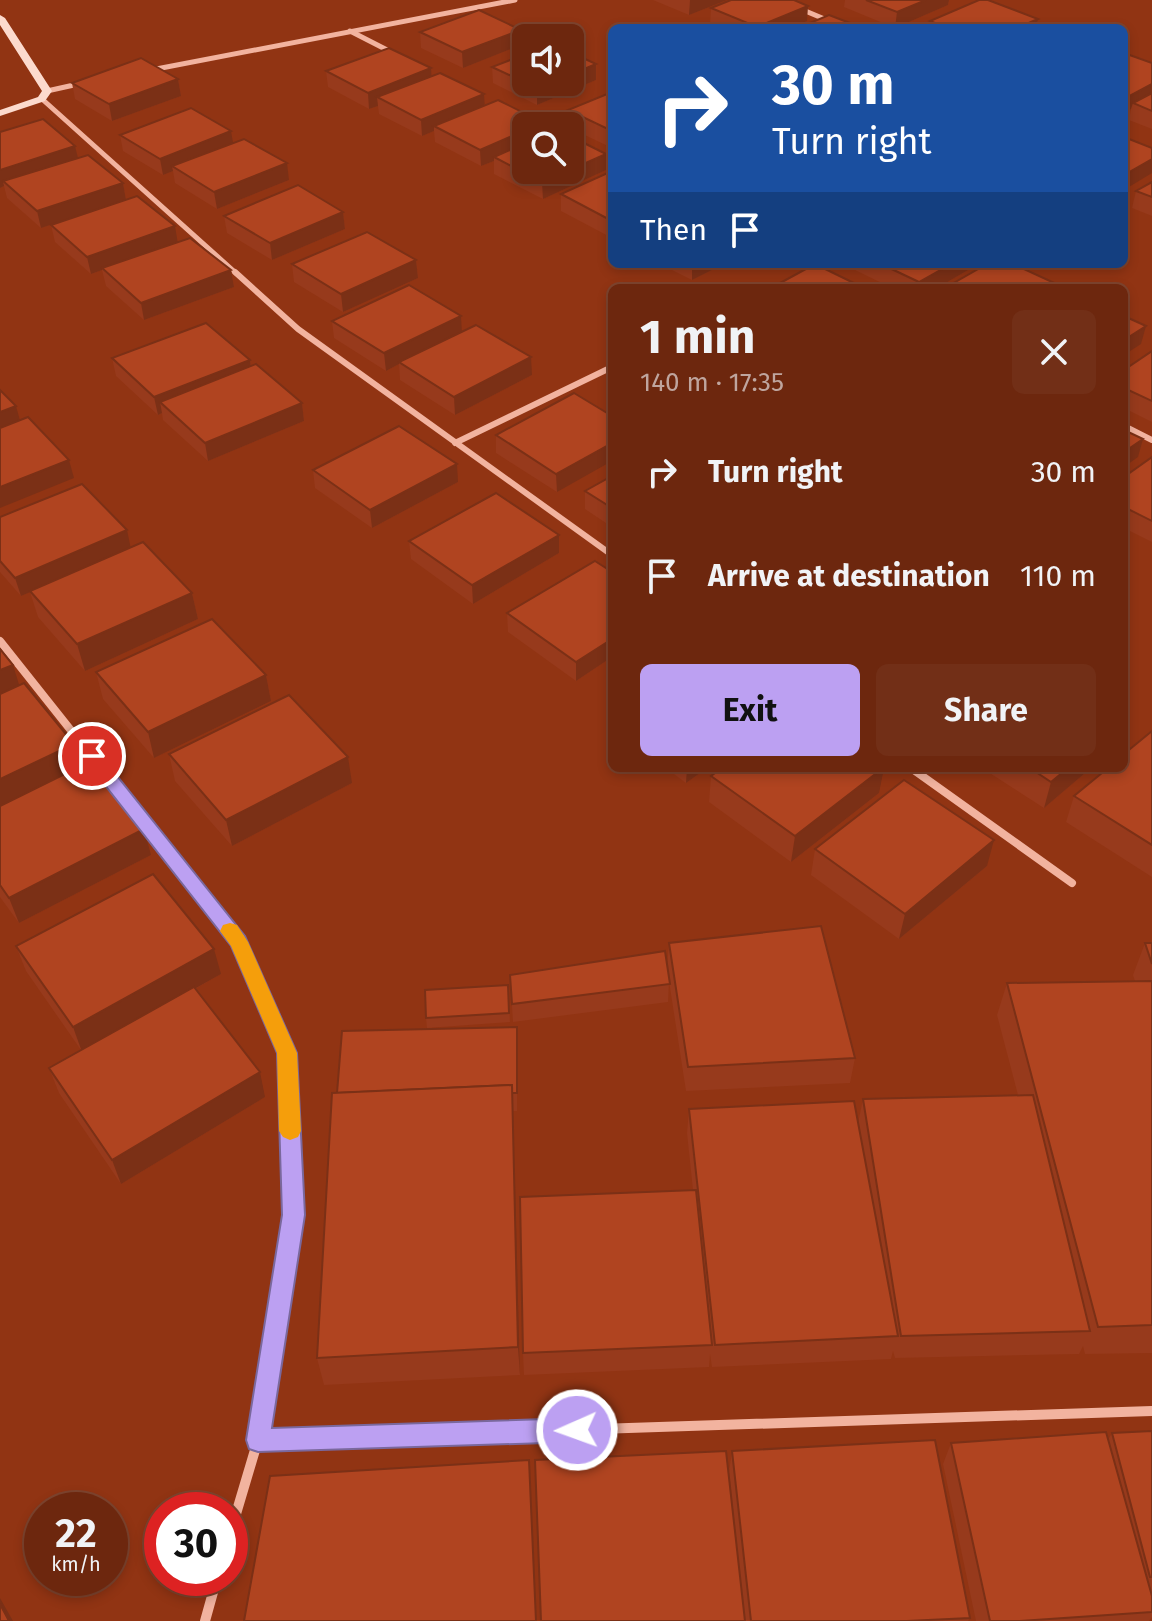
<!DOCTYPE html>
<meta charset="utf-8">
<style>
body{margin:0;font-family:"Fira Sans",sans-serif;background:#722f17;color:#f1f3f6;height:100vh;display:flex;flex-direction:column;font-size:30px;white-space:nowrap}
*{box-sizing:border-box;margin:0}
p{font-size:26px;color:#bfa59e}
.icon{flex:none;width:44px;height:44px;fill:none;stroke:currentColor;stroke-width:2;stroke-linecap:round;stroke-linejoin:round}
.map{position:relative;flex:1;overflow:hidden}
.sheet{position:absolute;left:608px;top:284px;width:520px;height:488px;display:flex;flex-direction:column;background:#6d270e;border-radius:12px;box-shadow:0 4px 12px #0003,0 0 0 2px #7f442e}
.sheet>*{flex:none}
.hud{position:absolute;left:608px;top:24px;width:520px;height:244px;border-radius:12px;box-shadow:0 4px 12px #0003,0 0 0 2px #7f442e;background:#1a4fa0;color:#fff;overflow:hidden}
.tools{position:absolute;left:512px;top:24px;display:grid;gap:16px}
.tools a{display:grid;place-items:center;width:72px;height:72px;border-radius:12px;background:#6d270e;box-shadow:0 4px 12px #0003,0 0 0 2px #7f442e;font-size:40px}
.speed{position:absolute;left:24px;top:1492px;display:flex;gap:16px;font-size:40px;font-weight:700;text-align:center}
.speed>*{display:grid;place-content:center;width:104px;height:104px;border-radius:50%;background:#6d270e;box-shadow:0 4px 12px #0003,0 0 0 2px #7f442e;line-height:1}
.speed small{font-size:20px;font-weight:400}
.speed .limit{border:12px solid #d22;background:#fff;color:#111}
.pin{position:absolute;display:grid;place-items:center;width:68px;height:68px;color:#fff;margin:-34px;border:4px solid #fff;border-radius:50%;box-shadow:0 2px 8px #0007}
.me{position:absolute;width:88px;margin:-44px;rotate:268deg;stroke-linejoin:round;filter:drop-shadow(0 0 6px #0008)}
.turn{display:flex;align-items:center;gap:28px;height:168px;padding:0 32px;font-size:36px}
.turn .icon{width:104px;height:104px;stroke-width:2.5}
.turn b{display:block;font-size:56px;line-height:68px}
.then{display:flex;align-items:center;height:76px;padding:0 32px;background:#0003;gap:16px;font-size:30px}
.round{display:grid;place-items:center;flex:none;width:84px;height:84px;border-radius:12px;background:#722f17}
.summary{display:flex;align-items:center;justify-content:space-between;height:136px;padding:0 32px}
h1{font-size:48px;font-weight:700;line-height:60px}
.action{display:flex;gap:16px;margin-top:auto;padding:16px 32px}
.action a{flex:1;height:92px;border-radius:12px;background:#bca0f2;color:#111;font-size:32px;font-weight:700;line-height:92px;text-align:center}
.action a+a{background:#722f17;color:#f1f3f6}
ul{padding:0;list-style:none}
li{display:flex;align-items:center;gap:24px;height:104px;padding:0 32px}
li div{flex:1}
li b{display:block;font-size:30px}
li em{font-style:normal}
.map>svg:first-child{display:block}
.lines{fill:none;stroke-linecap:round;stroke-linejoin:round}
.street-far3{stroke:#f2b39f;stroke-width:5}
.street-far2{stroke:#f2b39f;stroke-width:6}
.street-far1{stroke:#f2b39f;stroke-width:8}
.street{stroke:#f2b39f;stroke-width:10}
.secondary{fill:#fcdacd;fill-rule:evenodd}
.wall{fill:#973a1c}
.shaded-wall{fill:#7b3016}
.building{fill:#b04420;stroke:#7b3016;stroke-width:2}
.route{fill:#bca0f2;stroke:#7a689d;stroke-width:2}
.slow{fill:#f59e0b}
</style>
<div class="map">
<svg width="1152" height="1621" viewBox="0 0 1152 1621">
<rect width="100%" height="100%" fill="#913413"/>
<g class="lines">
<!-- street-far3 -->
<g class="street-far3">
<path d="M779,0L846,28"/>
<path d="M350,31L395,54"/>
<path d="M151,70L515,0"/>
<path d="M47,91L83,83"/>
<path d="M42,99L237,274"/>
</g>
<!-- street-far2 -->
<g class="street-far2">
<path d="M235,272L298,329L612,555"/>
<path d="M1124,426L1152,440"/>
<path d="M455,443L612,367"/>
</g>
<!-- street-far1 -->
<g class="street-far1">
<path d="M0,641L239,942L287,1053V1062"/>
<path d="M911,768L1072,883"/>
</g>
<!-- street -->
<g class="street">
<path d="M258,1440L1152,1411"/>
<path d="M230,1534L258,1440L294,1215L287,1060"/>
<path d="M205,1621L217,1578"/>
</g>
<!-- secondary -->
<path class="secondary" d="M0,15L5,18L52,91L45,101L0,116V110L38,97L42,91L0,25Z"/>
</g>
<!-- wall -->
<g class="wall">
<path d="M653,0H727L689,15Z"/>
<path d="M845,0H949L948,5L895,28L844,7Z"/>
<path d="M711,8L807,21L791,28H720L710,24Z"/>
<path d="M1038,19L1036,28H929L930,21Z"/>
<path d="M420,32L521,45L463,68L421,48Z"/>
<path d="M1124,53L1152,63V129L1129,120L1131,109L1124,113Z"/>
<path d="M492,67L596,80L537,105L493,83Z"/>
<path d="M326,71L431,76L526,126L606,170L543,199L494,174V161L481,166L435,142L434,131L422,136L379,114L378,106L369,109L328,87Z"/>
<path d="M178,79L181,96L112,121L75,99L72,83Z"/>
<path d="M612,92V148L570,128V126H568V110Z"/>
<path d="M0,132L78,158L123,183L126,200L41,228L7,198L4,186L0,188Z"/>
<path d="M120,135L233,143L289,180L217,209L175,183L173,171L163,175L123,151Z"/>
<path d="M612,171V238L561,211V194Z"/>
<path d="M1152,182V216L1132,208L1136,191Z"/>
<path d="M343,212L345,229L272,260L227,233L224,216Z"/>
<path d="M51,225L178,242L231,270L234,287L144,320L106,286L102,270L91,274L55,242Z"/>
<path d="M416,260L418,278L343,312L294,282L292,264Z"/>
<path d="M660,264H724L692,280Z"/>
<path d="M856,264H976L975,266L937,288H892L855,270Z"/>
<path d="M332,321L462,332L532,375L455,415L400,380L399,364L386,371L334,338Z"/>
<path d="M1152,351V422L1124,408V370Z"/>
<path d="M112,358L250,360L251,366L302,403L304,421L208,461L163,420L162,413L158,415L116,376Z"/>
<path d="M574,393L557,492L496,453V435Z"/>
<path d="M1152,457V542L1124,528V477Z"/>
<path d="M313,470L458,482L372,528L315,488Z"/>
<path d="M612,476V527L585,509V491Z"/>
<path d="M0,517L131,547L192,593L198,619L85,671L38,617L30,592L21,596L0,572Z"/>
<path d="M559,535V553L473,604L411,559L409,541Z"/>
<path d="M612,572V657L576,681L508,632L507,613Z"/>
<path d="M0,649L19,685L81,767L151,855L19,923L0,897Z"/>
<path d="M96,672L266,675L271,701L154,758L103,699Z"/>
<path d="M1152,731V877L1066,822L1074,796Z"/>
<path d="M169,754L352,783L232,846L175,781Z"/>
<path d="M666,768H707L686,783Z"/>
<path d="M982,768H1091L1044,808Z"/>
<path d="M711,776L879,793L791,862L709,802Z"/>
<path d="M815,849L987,866L899,939L811,875Z"/>
<path d="M669,943L855,1058L850,1083L686,1091L669,981L668,1002L513,1022L510,975L667,968Z"/>
<path d="M1145,943H1152V1353L1085,1354L1083,1346L1079,1354L895,1358L893,1351L891,1359L712,1367L710,1354L709,1367L524,1375L523,1353L693,1190L687,1133L689,1109L858,1123L863,1099L1018,1095L997,1015L1007,983L1135,981L1133,975Z"/>
<path d="M16,946L221,974L195,989L265,1097L121,1184L59,1093L49,1068L81,1050L26,971Z"/>
<path d="M508,985L510,1022L427,1028L426,1018Z"/>
<path d="M517,1045V1111H513L520,1375L324,1385L317,1358L337,1093Z"/>
<path d="M1152,1431V1617L1149,1621H976L943,1464L951,1443L1108,1440L1112,1433Z"/>
<path d="M732,1451L970,1618L968,1621H745L729,1472Z"/>
</g>
<!-- shaded-wall -->
<g class="shaded-wall">
<path d="M690,0H727L689,15Z"/>
<path d="M926,0H949L948,5L895,28L897,12Z"/>
<path d="M808,6L807,21L791,28H757Z"/>
<path d="M1038,19L1036,28H1017Z"/>
<path d="M521,30V45L463,68L462,52Z"/>
<path d="M596,64V80L537,105V88L553,82H570V75Z"/>
<path d="M431,68L432,84L377,97L378,106L369,109L368,93Z"/>
<path d="M178,79L181,96L112,121L109,104Z"/>
<path d="M1152,84V99L1133,103L1131,109L1124,113V99Z"/>
<path d="M484,94L485,110L434,126V131L422,136L421,120Z"/>
<path d="M526,130V147L494,157V161L481,166L480,150Z"/>
<path d="M231,131L234,148L172,166L173,171L163,175L160,159Z"/>
<path d="M75,146L79,162L3,181L4,186L0,188V170Z"/>
<path d="M606,154V170L543,199L542,182Z"/>
<path d="M1152,159V173L1124,190V175Z"/>
<path d="M287,163L289,180L217,209L214,192Z"/>
<path d="M123,183L126,200L41,228L37,211Z"/>
<path d="M343,212L345,229L272,260L270,243Z"/>
<path d="M175,226L178,244L102,268V270L91,274L87,257Z"/>
<path d="M416,260L418,278L343,312L341,294Z"/>
<path d="M692,264H724L692,280Z"/>
<path d="M951,264H976L975,266L937,288H918L919,282Z"/>
<path d="M231,270L234,287L144,320L141,303Z"/>
<path d="M461,316L462,334L399,362V364L386,371L384,353Z"/>
<path d="M1146,326L1141,344L1124,355V340Z"/>
<path d="M531,357L532,375L455,415L454,397Z"/>
<path d="M250,360L252,377L160,402L162,413L158,415L154,397Z"/>
<path d="M302,403L304,421L208,461L205,443Z"/>
<path d="M16,406L21,424L0,432V412Z"/>
<path d="M1143,439L1138,457L1124,467V452Z"/>
<path d="M612,443V461L557,492L556,474Z"/>
<path d="M69,460L74,478L0,508V487Z"/>
<path d="M457,464L458,482L372,528L370,510Z"/>
<path d="M127,530L131,549L21,596L15,578Z"/>
<path d="M559,535V553L473,604L472,585Z"/>
<path d="M192,593L198,619L85,671L77,644Z"/>
<path d="M612,639V657L576,681V662Z"/>
<path d="M13,665L21,691L0,701V670Z"/>
<path d="M266,675L271,701L154,758L148,732Z"/>
<path d="M1129,717L1124,732V721Z"/>
<path d="M74,744L82,770L0,809V779Z"/>
<path d="M348,757L352,783L232,846L226,820Z"/>
<path d="M687,768H707L686,783Z"/>
<path d="M884,768L879,793L791,862L795,836Z"/>
<path d="M1068,768H1091L1044,808L1051,782Z"/>
<path d="M144,829L151,855L19,923L9,898Z"/>
<path d="M994,840L987,866L899,939L905,914Z"/>
<path d="M214,949L221,974L82,1052L73,1027Z"/>
<path d="M260,1072L265,1097L121,1184L112,1160Z"/>
<path d="M512,1085L513,1116L520,1375L518,1347Z"/>
<path d="M0,1598L13,1621H9L0,1604Z"/>
</g>
<!-- building -->
<g class="building">
<path d="M731,0H794L808,6L757,27L711,8Z"/>
<path d="M866,0H926L897,12Z"/>
<path d="M979,0H988L1038,19L1017,28H947L930,21Z"/>
<path d="M479,10L521,30L462,52L420,32Z"/>
<path d="M829,15L863,28H798Z"/>
<path d="M1050,25L1058,28H1044Z"/>
<path d="M389,48L431,68L368,93L326,71Z"/>
<path d="M570,52L596,64L570,75Z"/>
<path d="M1124,53L1152,63V84L1124,99Z"/>
<path d="M526,54V82H553L537,88L492,67Z"/>
<path d="M141,58L178,79L109,104L72,83Z"/>
<path d="M440,73L484,94L421,120L377,97Z"/>
<path d="M612,92V131L568,110Z"/>
<path d="M1152,93V111L1133,103Z"/>
<path d="M498,100L544,123L536,126H526V130L480,150L434,126Z"/>
<path d="M191,108L231,131L160,159L120,135Z"/>
<path d="M43,119L75,146L0,170V132Z"/>
<path d="M570,136L606,154L570,170Z"/>
<path d="M1124,137L1152,148V159L1124,175Z"/>
<path d="M244,139L287,163L214,192L172,166Z"/>
<path d="M526,143V170H570L542,182L494,157Z"/>
<path d="M88,155L123,183L37,211L3,181Z"/>
<path d="M612,171V221L561,194Z"/>
<path d="M1152,182V197L1136,191Z"/>
<path d="M298,185L343,212L270,243L224,216Z"/>
<path d="M137,196L175,226L87,257L51,225Z"/>
<path d="M367,232L416,260L341,294L292,264Z"/>
<path d="M190,238L231,270L141,303L102,268Z"/>
<path d="M815,264L864,288H771Z"/>
<path d="M881,264H951L919,282Z"/>
<path d="M987,264H1013L1063,287L945,288Z"/>
<path d="M409,285L461,316L384,353L332,321Z"/>
<path d="M1124,316L1146,326L1124,340Z"/>
<path d="M206,323L250,360L154,397L112,358Z"/>
<path d="M476,325L531,357L454,397L399,362Z"/>
<path d="M1152,351V401L1124,388V370Z"/>
<path d="M256,364L302,403L205,443L160,402Z"/>
<path d="M0,390L16,406L0,412Z"/>
<path d="M574,393L612,416V443L556,474L496,435Z"/>
<path d="M28,417L69,460L0,487V428Z"/>
<path d="M399,426L457,464L370,510L313,470Z"/>
<path d="M1124,430L1143,439L1124,452Z"/>
<path d="M1152,457V521L1124,507V477Z"/>
<path d="M612,476V508L585,491Z"/>
<path d="M82,484L127,530L15,578L0,561V517Z"/>
<path d="M496,493L559,535L472,585L409,541Z"/>
<path d="M143,542L192,593L77,644L30,591Z"/>
<path d="M595,561L612,572V639L576,662L507,613Z"/>
<path d="M212,619L266,675L148,732L96,672Z"/>
<path d="M0,649L13,665L0,670Z"/>
<path d="M24,683L74,744L0,779V694Z"/>
<path d="M289,695L348,757L226,820L169,754Z"/>
<path d="M1152,731V845L1074,796L1108,768H1124V754Z"/>
<path d="M89,762L144,829L9,898L0,885V806Z"/>
<path d="M722,768H883L795,836L711,776Z"/>
<path d="M1030,768H1068L1051,782Z"/>
<path d="M904,780L994,840L905,914L815,849Z"/>
<path d="M153,874L214,949L73,1027L16,946Z"/>
<path d="M821,926L855,1058L688,1067L669,943Z"/>
<path d="M1145,943H1152V964Z"/>
<path d="M665,951L670,984L512,1004L510,975Z"/>
<path d="M1152,981V1325L1098,1327L1007,983Z"/>
<path d="M508,985L509,1013L426,1018L425,990Z"/>
<path d="M194,987L260,1072L112,1160L49,1068Z"/>
<path d="M517,1027V1093H512V1085L337,1093L342,1031Z"/>
<path d="M512,1085L518,1347L317,1358L332,1093Z"/>
<path d="M1033,1095L1090,1331L901,1336L863,1099Z"/>
<path d="M854,1101L898,1336L715,1345L689,1109Z"/>
<path d="M696,1190L712,1345L523,1353L520,1197Z"/>
<path d="M1152,1431V1577H1150L1112,1433Z"/>
<path d="M1106,1432L1152,1596V1612L1020,1621H990L951,1443Z"/>
<path d="M935,1440L970,1618L907,1621H751L732,1451Z"/>
<path d="M726,1451L745,1621H541L535,1460Z"/>
<path d="M529,1460L536,1621H244L270,1476Z"/>
<path d="M0,1604L9,1621H0Z"/>
</g>
<!-- route -->
<path class="route" d="M92,750L98,752L245,936L297,1053L305,1215L272,1428L577,1418L586,1421L589,1430L586,1438L577,1442L258,1452L249,1449L246,1440L282,1215L277,1053L231,946L86,761L83,756L86,752Z"/>
<!-- slow -->
<path class="slow" d="M230,923L237,925L248,942L297,1053L301,1131L298,1137L290,1140L283,1137L279,1131L277,1053L231,946L220,931L223,925Z"/>
</svg>
<div class="tools">
<a><svg class="icon" aria-label="sound" viewBox="0 0 24 24"><path d="M4 9h4l5-4v14l-5-4H4zM17 9q2 3 0 6"/></svg></a>
<a><svg class="icon" aria-label="search" viewBox="0 0 24 24"><circle cx="10" cy="10" r="6"/><path d="M15 15l6 6"/></svg></a>
</div>
<div class="speed"><div>22<small>km/h</small></div><div class="limit">30</div></div>
<div class="pin" style="left:92px;top:756px;background:#d93025"><svg class="icon" aria-label="arrive" viewBox="0 0 24 24"><path d="M6 21V4h12l-3 4 3 4H6"/></svg></div>
<svg class="me" style="left:577px;top:1430px" viewBox="-20 -20 40 40"><circle r="17" fill="#bca0f2" stroke="#fff" stroke-width="3"/><path d="M0-11L8 9 0 5-8 9z" fill="#fff"/></svg>
<div class="hud">
<div class="turn"><svg class="icon" aria-label="right" viewBox="0 0 24 24"><path d="M7 20v-9h11M14 6l5 5-5 5"/></svg><div><b>30 m</b>Turn right</div></div>
<div class="then">Then<svg class="icon" aria-label="arrive" viewBox="0 0 24 24"><path d="M6 21V4h12l-3 4 3 4H6"/></svg></div>
</div>
<section class="sheet">
<div class="summary"><div><h1>1 min</h1><p>140 m · 17:35</p></div><a class="round"><svg class="icon" aria-label="close" viewBox="0 0 24 24"><path d="M6 6l12 12M18 6L6 18"/></svg></a></div>
<ul>
<li><svg class="icon" aria-label="right" viewBox="0 0 24 24"><path d="M7 20v-9h11M14 6l5 5-5 5"/></svg><div><b>Turn right</b></div><em>30 m</em></li>
<li><svg class="icon" aria-label="arrive" viewBox="0 0 24 24"><path d="M6 21V4h12l-3 4 3 4H6"/></svg><div><b>Arrive at destination</b></div><em>110 m</em></li>
</ul>
<div class="action"><a>Exit</a><a>Share</a></div>
</section>
</div>
